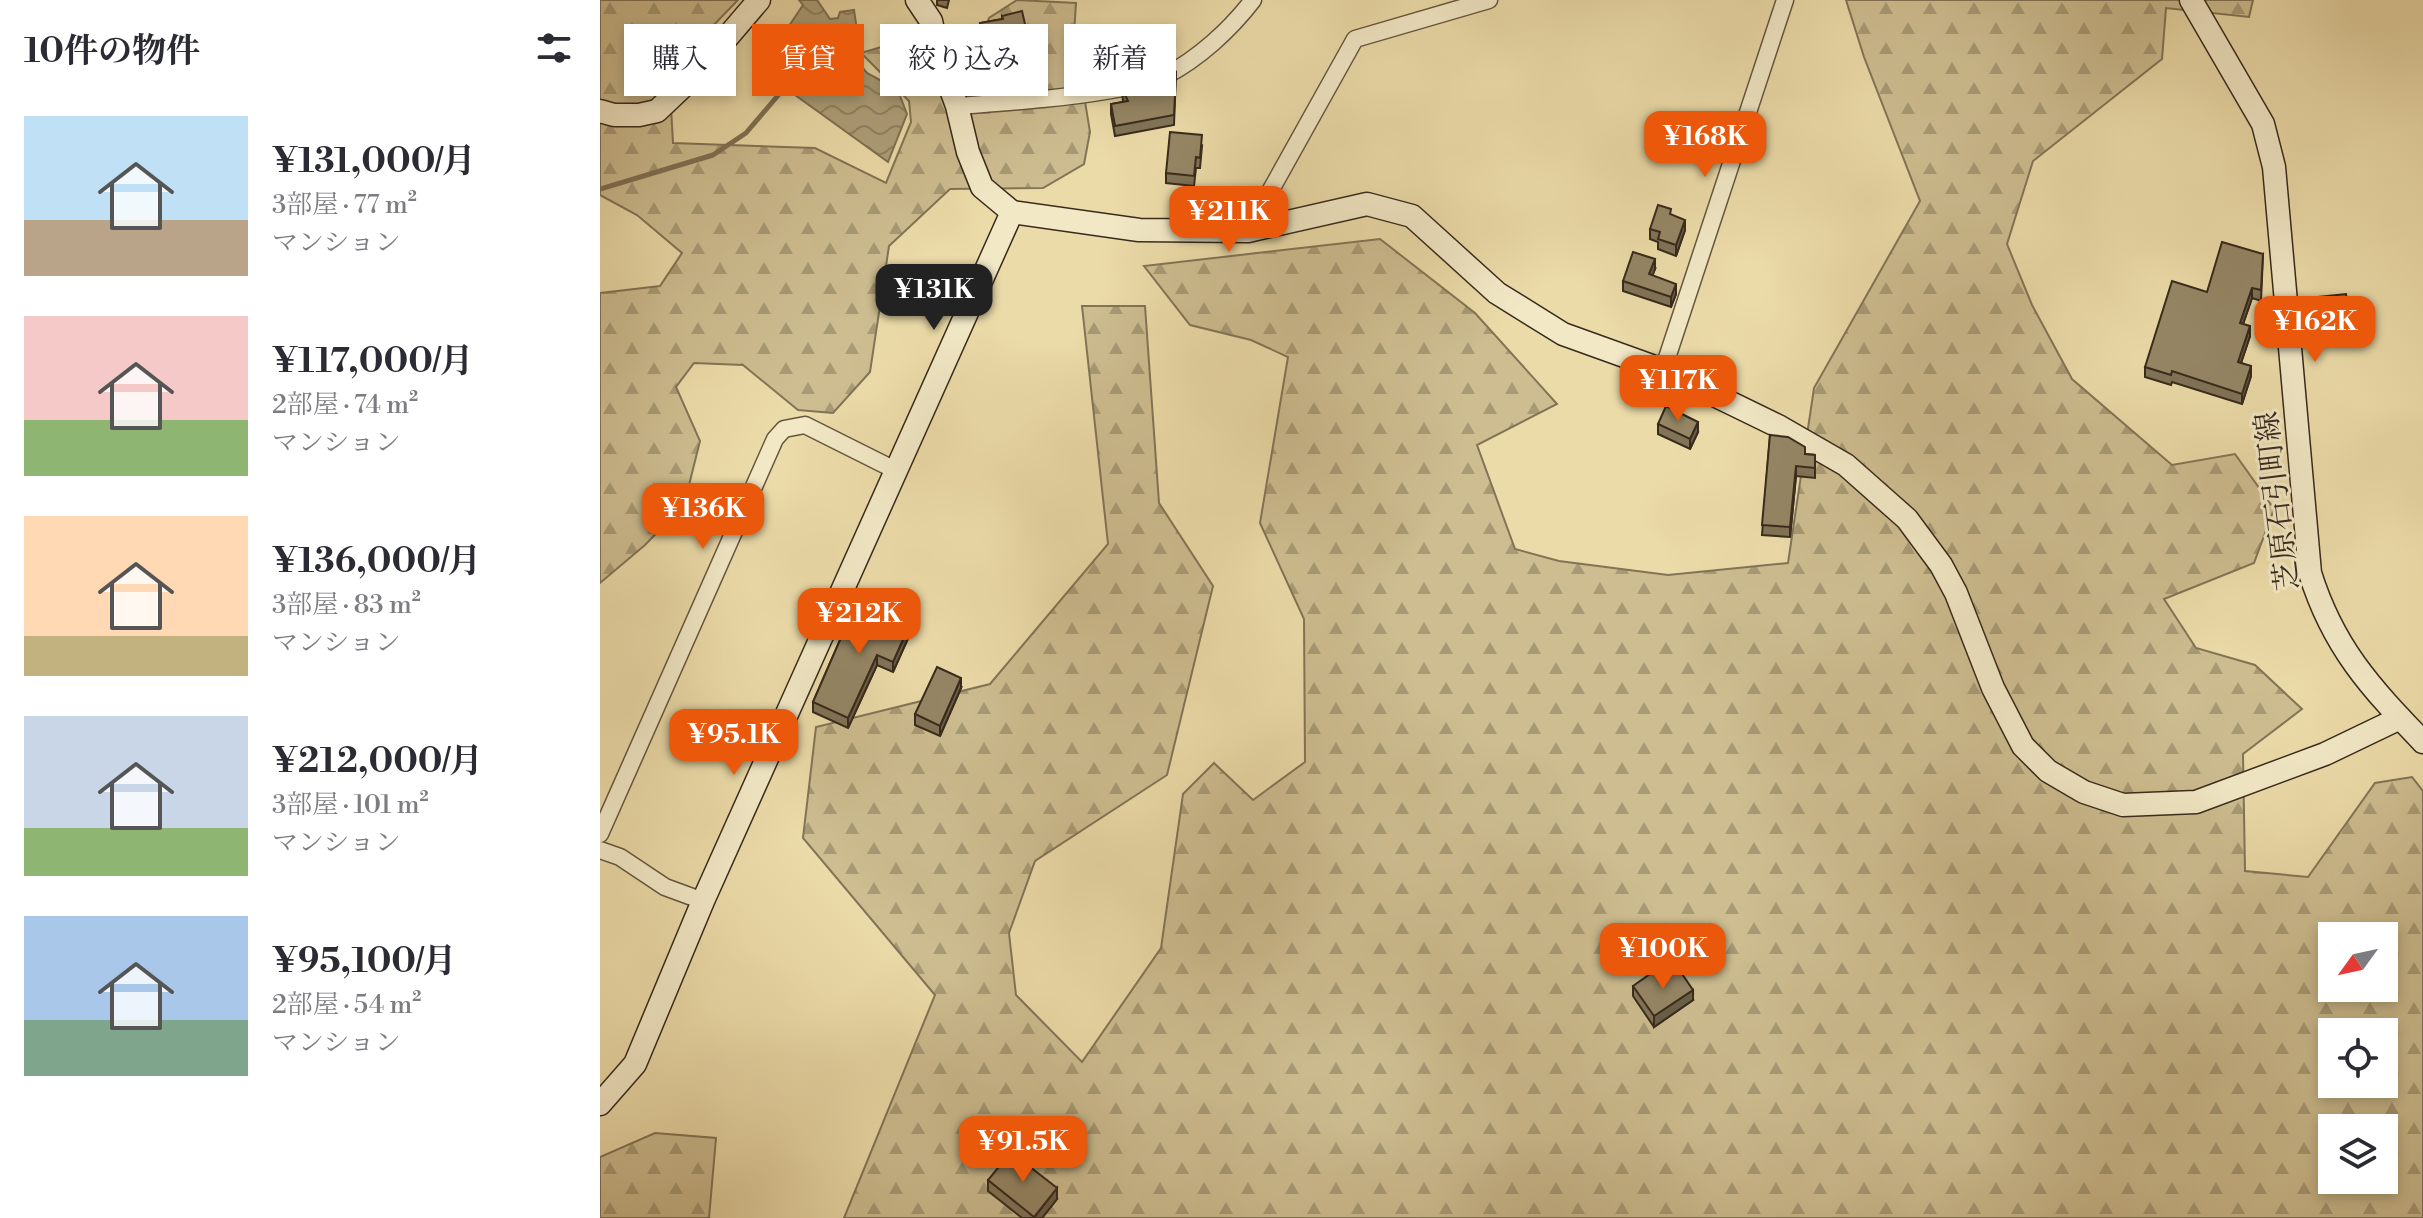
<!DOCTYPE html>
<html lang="ja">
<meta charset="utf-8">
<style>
:root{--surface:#fff;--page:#f2f2f3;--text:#2b2b33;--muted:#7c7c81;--accent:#ea580c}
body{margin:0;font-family:"Libre Bodoni","Noto Serif JP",serif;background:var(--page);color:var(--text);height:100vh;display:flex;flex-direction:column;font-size:30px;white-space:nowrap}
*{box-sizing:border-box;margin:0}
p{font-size:26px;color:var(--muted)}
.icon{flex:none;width:44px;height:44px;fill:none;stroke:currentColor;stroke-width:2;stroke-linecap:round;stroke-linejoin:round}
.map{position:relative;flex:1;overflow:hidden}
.sheet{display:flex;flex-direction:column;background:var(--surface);width:600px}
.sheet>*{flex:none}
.guide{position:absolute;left:24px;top:24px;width:760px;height:72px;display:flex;gap:16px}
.needle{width:52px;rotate:237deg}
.fabs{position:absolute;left:1718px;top:922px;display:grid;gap:16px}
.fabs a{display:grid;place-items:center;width:80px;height:80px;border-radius:0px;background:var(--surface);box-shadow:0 4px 12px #0003;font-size:40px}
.price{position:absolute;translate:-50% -68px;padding:0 18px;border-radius:16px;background:var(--accent);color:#fff;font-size:26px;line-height:52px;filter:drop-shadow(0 2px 4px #0008)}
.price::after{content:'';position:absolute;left:50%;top:48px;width:24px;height:18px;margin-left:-12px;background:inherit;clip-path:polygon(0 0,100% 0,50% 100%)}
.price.current{background:#222;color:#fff}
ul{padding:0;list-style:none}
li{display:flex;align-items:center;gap:24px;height:200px;padding:0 24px}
li span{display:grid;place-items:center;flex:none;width:224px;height:160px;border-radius:0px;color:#555}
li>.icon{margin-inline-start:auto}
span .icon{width:96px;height:96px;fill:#fffc;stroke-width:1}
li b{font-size:34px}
h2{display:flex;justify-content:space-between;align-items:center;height:96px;padding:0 24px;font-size:34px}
.pill{padding:0 28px;border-radius:0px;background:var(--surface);box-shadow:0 4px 12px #0003;font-size:28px;line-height:72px}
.pill.current{background:var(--accent);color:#fff}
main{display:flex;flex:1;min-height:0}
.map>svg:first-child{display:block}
.forest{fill:url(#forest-firs);stroke:#827456;stroke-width:2;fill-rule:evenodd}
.water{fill:url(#water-waves);stroke:#7f7053;stroke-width:2}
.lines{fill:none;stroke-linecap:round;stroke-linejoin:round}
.stream{stroke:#7f7053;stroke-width:5}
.street-casing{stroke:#65563f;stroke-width:19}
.secondary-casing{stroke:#382a1c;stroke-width:25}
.street{stroke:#f2e8c6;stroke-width:16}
.secondary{stroke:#f2e8c6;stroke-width:22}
.wall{fill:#807357;stroke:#382a1c;stroke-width:2}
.shaded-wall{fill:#685e47;stroke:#382a1c;stroke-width:2}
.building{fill:#958665;stroke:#382a1c;stroke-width:2}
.labels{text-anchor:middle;stroke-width:6;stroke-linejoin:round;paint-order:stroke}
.street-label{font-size:30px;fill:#382a1c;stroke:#f2e8c6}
</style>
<main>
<section class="sheet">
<h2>10件の物件<svg class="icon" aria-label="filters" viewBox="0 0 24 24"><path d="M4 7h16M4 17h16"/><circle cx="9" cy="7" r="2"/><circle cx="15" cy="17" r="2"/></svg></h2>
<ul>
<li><span style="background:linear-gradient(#bfe0f5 65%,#b9a48a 0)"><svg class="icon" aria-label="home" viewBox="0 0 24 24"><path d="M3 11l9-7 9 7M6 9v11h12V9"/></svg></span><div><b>¥131,000/月</b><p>3部屋 · 77 m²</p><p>マンション</p></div></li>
<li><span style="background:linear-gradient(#f6c9c9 65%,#8fb573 0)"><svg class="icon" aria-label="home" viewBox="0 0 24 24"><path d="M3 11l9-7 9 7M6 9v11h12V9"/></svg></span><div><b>¥117,000/月</b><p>2部屋 · 74 m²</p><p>マンション</p></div></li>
<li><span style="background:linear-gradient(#ffd9b3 75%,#c2b280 0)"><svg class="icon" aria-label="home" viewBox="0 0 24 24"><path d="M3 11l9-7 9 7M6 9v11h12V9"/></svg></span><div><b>¥136,000/月</b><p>3部屋 · 83 m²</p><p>マンション</p></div></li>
<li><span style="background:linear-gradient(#c9d6e8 70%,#8fb573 0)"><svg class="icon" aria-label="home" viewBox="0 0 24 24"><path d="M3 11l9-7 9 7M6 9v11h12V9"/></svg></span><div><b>¥212,000/月</b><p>3部屋 · 101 m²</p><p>マンション</p></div></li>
<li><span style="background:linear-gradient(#a9c7e8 65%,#7fa58c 0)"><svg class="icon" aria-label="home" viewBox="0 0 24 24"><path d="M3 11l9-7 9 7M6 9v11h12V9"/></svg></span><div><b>¥95,100/月</b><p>2部屋 · 54 m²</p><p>マンション</p></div></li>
</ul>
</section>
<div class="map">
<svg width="1823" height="1218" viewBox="0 0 1823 1218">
<defs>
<pattern id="forest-firs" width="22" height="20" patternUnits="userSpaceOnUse" patternTransform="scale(2)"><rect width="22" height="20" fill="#cdbd90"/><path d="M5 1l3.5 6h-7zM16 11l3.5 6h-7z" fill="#a79a75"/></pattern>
<pattern id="water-waves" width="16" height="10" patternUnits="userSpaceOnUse" patternTransform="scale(2)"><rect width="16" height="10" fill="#ae9f78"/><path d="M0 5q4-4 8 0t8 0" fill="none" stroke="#8f8262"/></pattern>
</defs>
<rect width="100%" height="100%" fill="#ebdba8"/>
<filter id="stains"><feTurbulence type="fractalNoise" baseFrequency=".0025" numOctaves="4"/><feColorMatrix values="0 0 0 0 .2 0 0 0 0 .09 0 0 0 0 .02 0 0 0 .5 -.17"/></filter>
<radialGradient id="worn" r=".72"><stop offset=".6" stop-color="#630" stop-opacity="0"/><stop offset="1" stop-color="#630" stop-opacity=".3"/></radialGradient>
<g class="forest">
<path d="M 0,0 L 138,0 L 69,71 L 73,143 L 215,148 L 286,183 L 311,122 L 309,101 L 261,53 L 291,44 L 331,79 L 372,77 L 389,18 L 417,0 L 476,3 L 474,34 L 490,132 L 484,164 L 443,188 L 350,189 L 289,246 L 270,372 L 233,413 L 198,410 L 143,365 L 94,363 L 76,387 L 100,441 L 84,505 L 45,545 L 0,583 L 0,293 L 60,286 L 82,253 L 37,215 L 0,195 Z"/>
<path d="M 1246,0 L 1653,0 L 1649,17 L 1566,8 L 1562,59 L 1433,161 L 1407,244 L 1432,305 L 1472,379 L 1572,465 L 1635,454 L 1674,509 L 1654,563 L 1564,599 L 1596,648 L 1655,665 L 1702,709 L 1643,754 L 1645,871 L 1708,877 L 1775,783 L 1812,777 L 1823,791 L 1823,1218 L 244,1218 L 335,995 L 203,838 L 216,727 L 390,684 L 508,544 L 482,306 L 545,306 L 559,503 L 613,586 L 567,775 L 435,861 L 409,933 L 416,995 L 482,1062 L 561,948 L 583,794 L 614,763 L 653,800 L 705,762 L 704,619 L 660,523 L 688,357 L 651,340 L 590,325 L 544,266 L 780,239 L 875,313 L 957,404 L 877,445 L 915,549 L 959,561 L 1068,575 L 1188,563 L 1214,388 L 1320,201 L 1264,57 ZM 1732,936 L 1784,936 L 1784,988 L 1732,988 ZM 1732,1032 L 1784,1032 L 1784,1084 L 1732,1084 ZM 1732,1128 L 1784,1128 L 1784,1180 L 1732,1180 Z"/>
<path d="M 55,1133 L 116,1138 L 109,1218 L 0,1218 L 0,1157 Z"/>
</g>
<path class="water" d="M 199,0 L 217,0 L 230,19 L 238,18 L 240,12 L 254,10 L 258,37 L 250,46 L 256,60 L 267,73 L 289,85 L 300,96 L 307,114 L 288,162 L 166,74 L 162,66 L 203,5 Z"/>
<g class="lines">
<path class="stream" d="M 0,189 L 113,155 L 146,133 L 181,92"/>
<defs>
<g id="street">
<path d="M 357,106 C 409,102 460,99 511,90 C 528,87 549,85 565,76 C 598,59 630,30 653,0"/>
<path d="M 648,231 L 755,39 L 889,0"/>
<path d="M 1063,370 L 1185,0"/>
<path d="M 0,834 L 175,439 L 184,429 L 205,425 L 297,471"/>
<path d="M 0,850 L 20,857 L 65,887 L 103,901"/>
</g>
<g id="secondary">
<path d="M 317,0 L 331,21 L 339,57 L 357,106 L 368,152 L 382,187 L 412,212 L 539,230 L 648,231 L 767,204 L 812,216 L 897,293 L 963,334 L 1063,370 L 1180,427 L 1246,465 L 1307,519 L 1341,565 L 1356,593 L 1393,688 L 1423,746 L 1448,771 L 1484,792 L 1523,805 L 1596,802 L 1725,754 L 1800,718"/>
<path d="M 1591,0 L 1663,124 L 1674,167 L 1710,573 C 1733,647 1770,687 1823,742"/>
<path d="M 0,111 L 14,115 L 39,115 L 57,111 L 96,74 L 159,0"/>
<path d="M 0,1104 L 35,1064 L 103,901 L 412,212"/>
</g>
</defs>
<use href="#street" class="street-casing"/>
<use href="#secondary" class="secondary-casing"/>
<use href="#street" class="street"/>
<use href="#secondary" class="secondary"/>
</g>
<g class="wall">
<path d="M 337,0 L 349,0 L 347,8 L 337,5 Z"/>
<path d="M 402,16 L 427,44 L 407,48 L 406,43 L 384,48 L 380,34 L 380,23 L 402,19 Z"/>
<path d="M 472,57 L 537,64 L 537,74 L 510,79 L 509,76 L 504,80 L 483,83 L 472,67 Z"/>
<path d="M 576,72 L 574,125 L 515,136 L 511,114 L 511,104 L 523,102 L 522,89 L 555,82 Z"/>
<path d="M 602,146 L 600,168 L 596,168 L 594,186 L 566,183 L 566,173 Z"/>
<path d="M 1071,215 L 1085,230 L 1076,256 L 1058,249 L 1058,242 L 1050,239 L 1050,229 Z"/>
<path d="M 1663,254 L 1661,301 L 1652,298 L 1643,324 L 1650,336 L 1641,363 L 1651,376 L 1642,404 L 1572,382 L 1571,385 L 1545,377 L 1545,367 L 1607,292 Z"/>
<path d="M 1055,269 L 1052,275 L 1076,294 L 1071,307 L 1023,291 L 1023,281 Z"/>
<path d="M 1709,298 L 1748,309 L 1748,319 L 1711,324 Z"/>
<path d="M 1058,424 L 1098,432 L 1090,449 L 1058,434 Z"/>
<path d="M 1170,435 L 1205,454 L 1215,455 L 1215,478 L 1196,476 L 1190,537 L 1162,535 Z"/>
<path d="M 257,601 L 310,634 L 293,672 L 277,665 L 248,728 L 213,712 L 213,702 Z"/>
<path d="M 361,688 L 340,736 L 315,725 L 315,714 Z"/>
<path d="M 1059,981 L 1093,1000 L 1054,1027 L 1033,996 L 1033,986 Z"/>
<path d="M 388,1180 L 457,1199 L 442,1218 L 422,1218 L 388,1191 Z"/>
</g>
<g class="shaded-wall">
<path d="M 406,33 L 406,43 L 384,48 L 384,38 Z"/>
<path d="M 427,33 L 427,44 L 407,48 L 407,37 Z"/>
<path d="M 509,66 L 509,76 L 504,80 L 504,70 Z"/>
<path d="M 1085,220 L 1085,230 L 1076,256 L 1076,245 Z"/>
<path d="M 1055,259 L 1055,269 L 1049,285 L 1049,274 Z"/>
<path d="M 1076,284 L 1076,294 L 1071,307 L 1071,297 Z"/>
<path d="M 1652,288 L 1652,298 L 1640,333 L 1640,323 Z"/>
<path d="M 1650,326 L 1650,336 L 1638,372 L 1638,362 Z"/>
<path d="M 1651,366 L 1651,376 L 1642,404 L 1642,394 Z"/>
<path d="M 1098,422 L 1098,432 L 1090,449 L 1090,439 Z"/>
<path d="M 1196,466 L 1196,476 L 1190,537 L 1190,527 Z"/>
<path d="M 310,624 L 310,634 L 293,672 L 293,662 Z"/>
<path d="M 277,655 L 277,665 L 248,728 L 248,718 Z"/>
<path d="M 361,678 L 361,688 L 340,736 L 340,726 Z"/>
<path d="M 1093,990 L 1093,1000 L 1054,1027 L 1054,1016 Z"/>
<path d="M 457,1188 L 457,1199 L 442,1218 L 434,1218 Z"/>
</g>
<g class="building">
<path d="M 422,11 L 427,33 L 407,37 L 406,33 L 384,38 L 380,23 L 403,19 L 402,16 Z"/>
<path d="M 512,28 L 533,64 L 537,64 L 510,69 L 509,66 L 504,70 L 483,73 L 472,57 Z"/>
<path d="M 576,72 L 574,115 L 515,126 L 511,104 L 528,101 L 522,89 L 555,82 Z"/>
<path d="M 570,132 L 602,135 L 600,158 L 596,157 L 594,176 L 566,173 Z"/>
<path d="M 1058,205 L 1071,209 L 1070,214 L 1085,220 L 1076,245 L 1058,239 L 1060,232 L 1050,229 Z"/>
<path d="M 1622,242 L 1663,254 L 1661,290 L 1652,288 L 1640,323 L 1650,326 L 1638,362 L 1651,366 L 1642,394 L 1572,371 L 1571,375 L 1545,367 L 1572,281 L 1607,292 Z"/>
<path d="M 1033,252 L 1055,259 L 1049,274 L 1076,284 L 1071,297 L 1023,281 Z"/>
<path d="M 1746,294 L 1748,309 L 1711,313 L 1709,298 Z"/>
<path d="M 1066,406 L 1098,422 L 1090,439 L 1058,424 Z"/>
<path d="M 1170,435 L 1188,437 L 1205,447 L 1205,454 L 1215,455 L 1215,468 L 1196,466 L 1190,527 L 1162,525 Z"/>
<path d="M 257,601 L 310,624 L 293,662 L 277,655 L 248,718 L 213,702 Z"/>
<path d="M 337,667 L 361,678 L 340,726 L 315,714 Z"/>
<path d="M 1078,968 L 1093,990 L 1054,1016 L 1033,986 L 1053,972 L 1059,981 Z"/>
<path d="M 411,1152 L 457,1188 L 434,1217 L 388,1180 Z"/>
</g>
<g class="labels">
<g class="street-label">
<text transform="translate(1677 501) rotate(-97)" y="10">芝原石引町線</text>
</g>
</g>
<rect width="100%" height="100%" filter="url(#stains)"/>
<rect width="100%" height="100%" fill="url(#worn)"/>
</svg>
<div class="fabs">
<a><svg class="needle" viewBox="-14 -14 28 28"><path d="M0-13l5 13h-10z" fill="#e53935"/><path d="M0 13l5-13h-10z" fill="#7c7c81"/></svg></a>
<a><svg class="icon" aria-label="locate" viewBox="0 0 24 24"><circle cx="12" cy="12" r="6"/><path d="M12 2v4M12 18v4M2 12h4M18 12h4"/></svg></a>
<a><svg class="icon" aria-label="layers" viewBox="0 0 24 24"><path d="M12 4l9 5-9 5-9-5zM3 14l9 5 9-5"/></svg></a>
</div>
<b class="price" style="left:1105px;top:179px">¥168K</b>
<b class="price" style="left:629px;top:254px">¥211K</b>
<b class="price current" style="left:334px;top:332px">¥131K</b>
<b class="price" style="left:1715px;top:364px">¥162K</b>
<b class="price" style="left:1078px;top:423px">¥117K</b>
<b class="price" style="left:103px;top:551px">¥136K</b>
<b class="price" style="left:259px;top:656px">¥212K</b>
<b class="price" style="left:134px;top:777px">¥95.1K</b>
<b class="price" style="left:1063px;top:991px">¥100K</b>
<b class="price" style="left:423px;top:1184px">¥91.5K</b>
<div class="guide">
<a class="pill">購入</a>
<a class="pill current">賃貸</a>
<a class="pill">絞り込み</a>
<a class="pill">新着</a>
</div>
</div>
</main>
